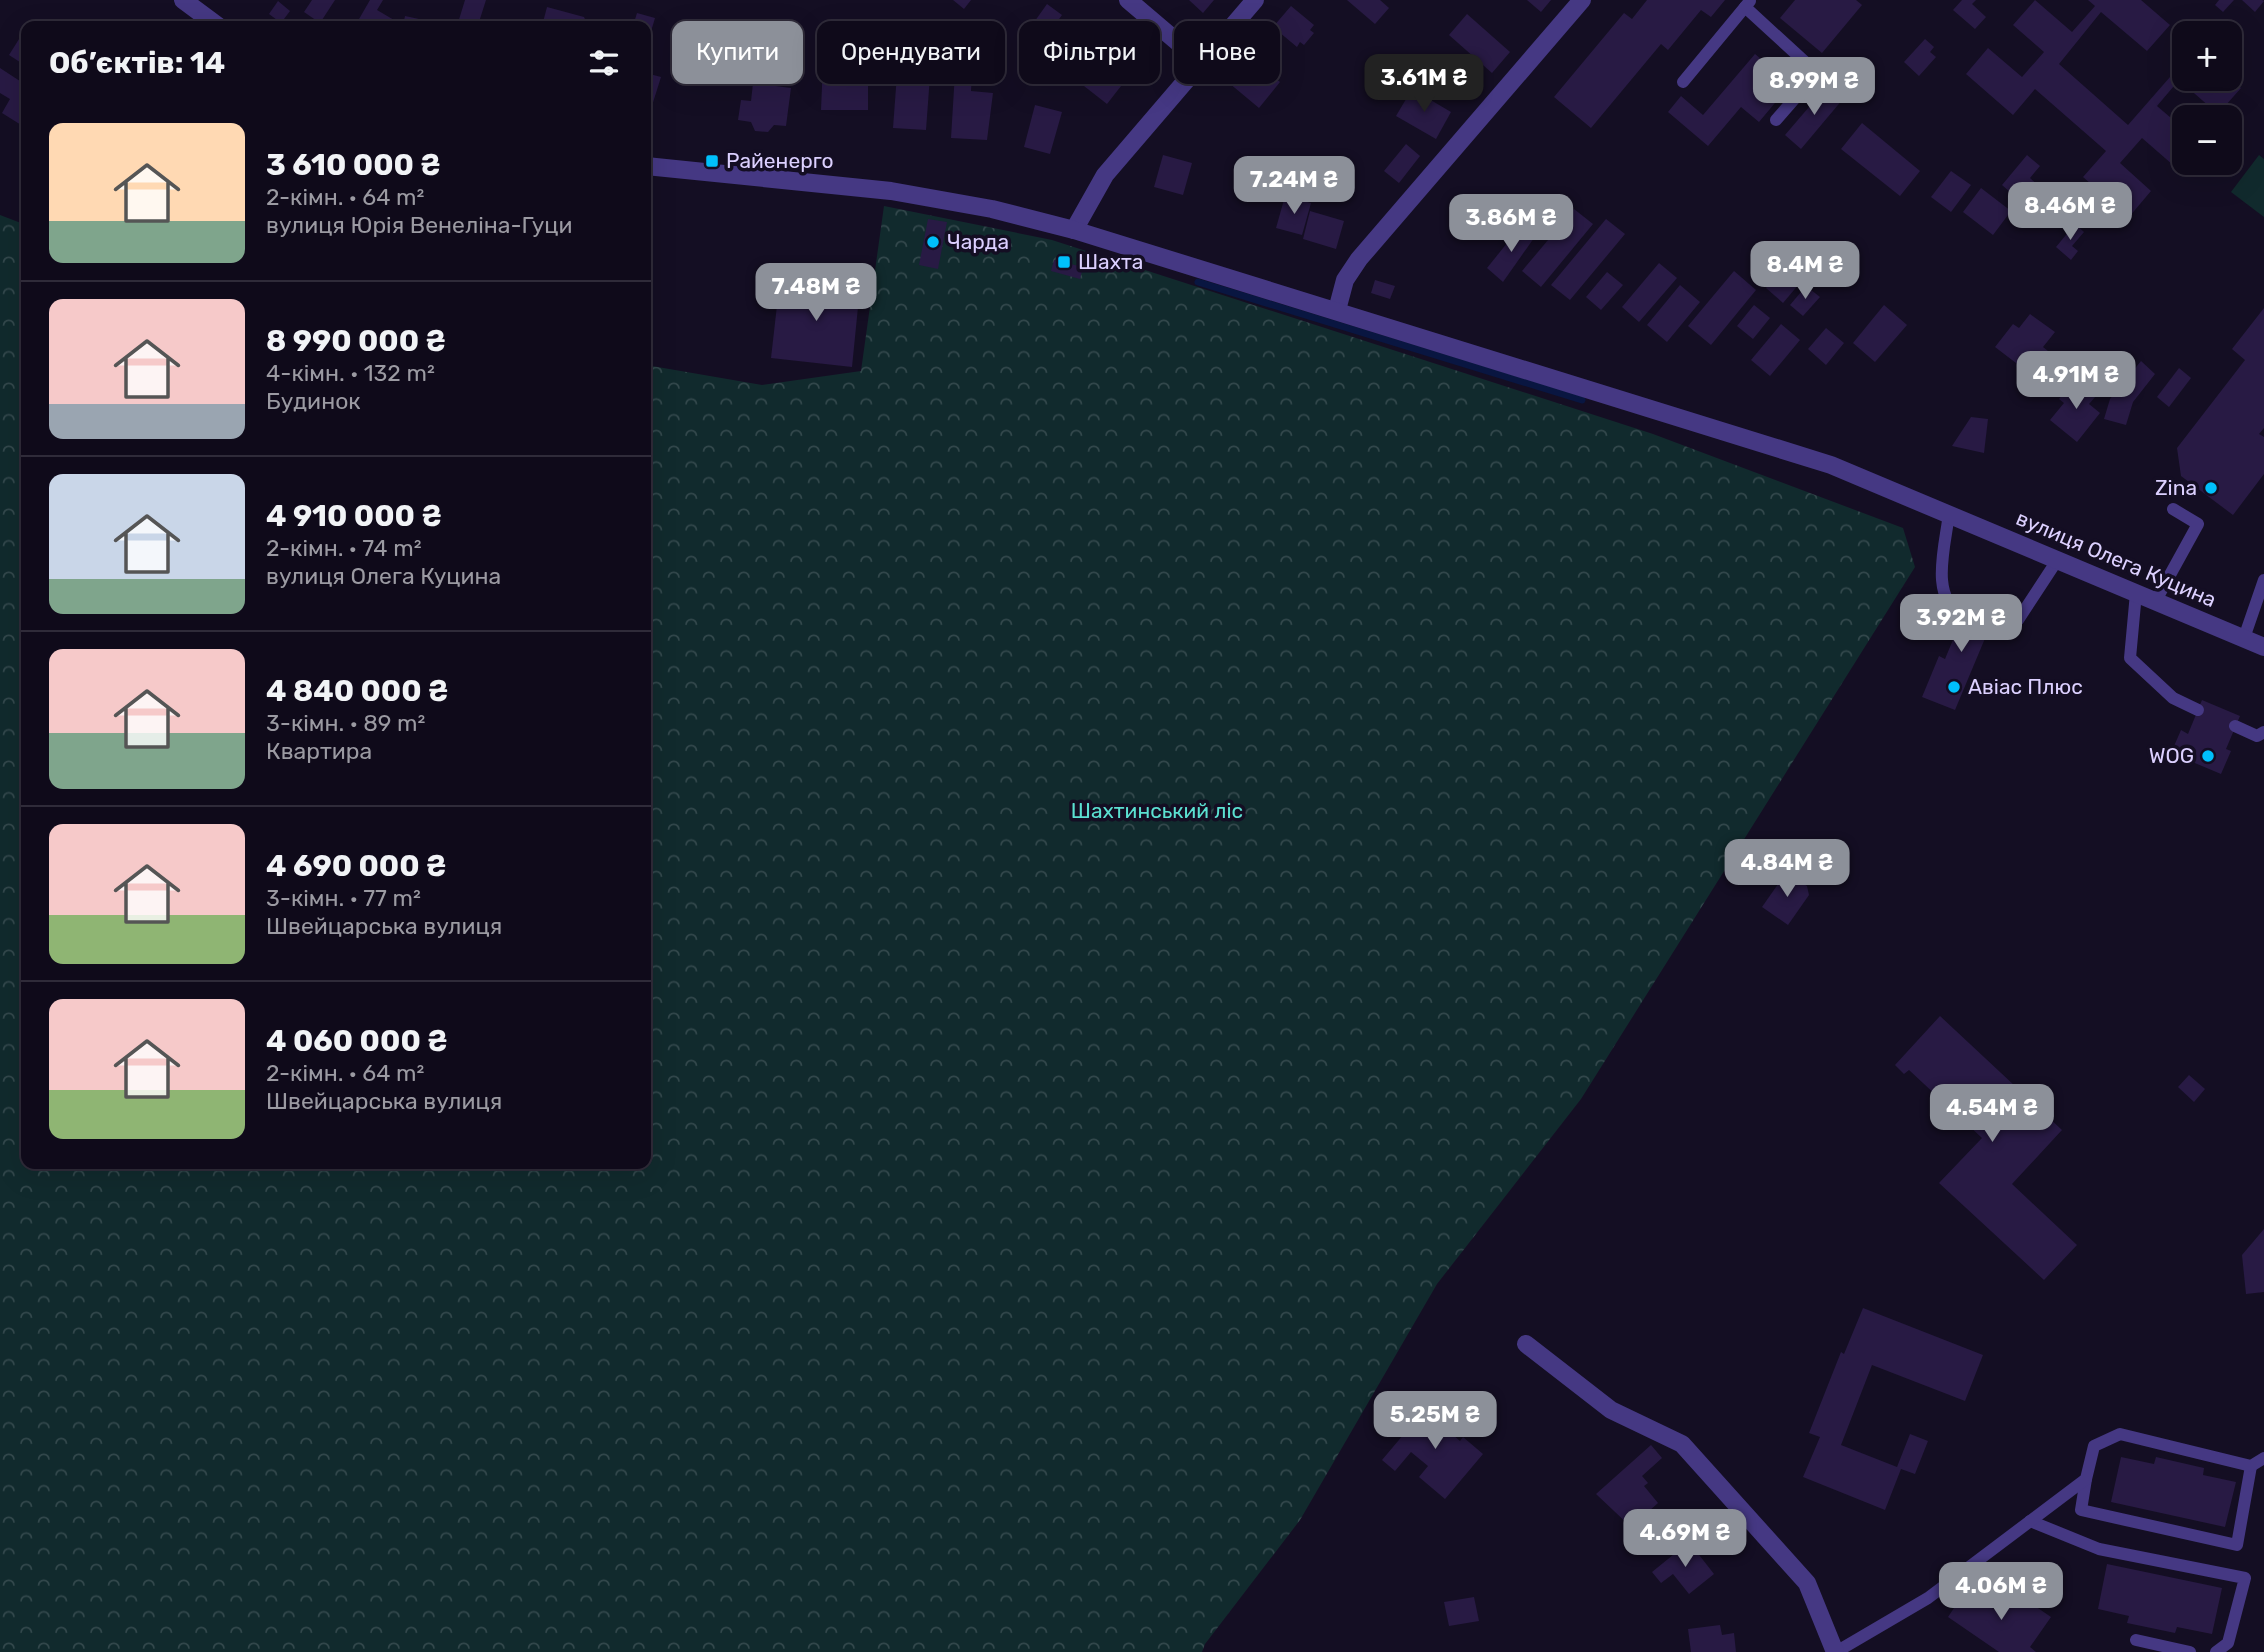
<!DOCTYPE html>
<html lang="uk">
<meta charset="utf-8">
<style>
:root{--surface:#0f0a1a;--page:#181323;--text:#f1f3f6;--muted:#9b9aa2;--line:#2f2b39;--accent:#8c9099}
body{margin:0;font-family:Rubik,sans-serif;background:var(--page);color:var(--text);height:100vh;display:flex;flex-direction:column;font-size:26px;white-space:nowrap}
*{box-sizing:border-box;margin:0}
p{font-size:23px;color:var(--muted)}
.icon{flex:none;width:38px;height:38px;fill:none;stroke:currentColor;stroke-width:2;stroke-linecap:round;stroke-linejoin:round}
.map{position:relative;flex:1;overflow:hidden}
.panel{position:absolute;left:21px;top:21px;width:630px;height:1148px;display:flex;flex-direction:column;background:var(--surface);border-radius:14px;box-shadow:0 7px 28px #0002,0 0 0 2px var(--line)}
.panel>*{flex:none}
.guide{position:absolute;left:672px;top:21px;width:665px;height:63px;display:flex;gap:14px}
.controls{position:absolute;left:2172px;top:21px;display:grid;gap:14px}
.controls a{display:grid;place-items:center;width:70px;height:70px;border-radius:14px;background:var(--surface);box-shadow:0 7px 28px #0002,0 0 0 2px var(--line);font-size:35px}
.price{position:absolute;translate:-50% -60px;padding:0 16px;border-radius:14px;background:var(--accent);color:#fff;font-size:23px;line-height:46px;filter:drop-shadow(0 2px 4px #0008)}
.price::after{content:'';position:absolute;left:50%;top:42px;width:21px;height:16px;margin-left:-10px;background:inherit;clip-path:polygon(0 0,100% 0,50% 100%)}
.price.active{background:#222;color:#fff}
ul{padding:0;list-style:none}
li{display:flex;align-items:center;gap:21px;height:175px;padding:0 28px}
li+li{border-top:2px solid var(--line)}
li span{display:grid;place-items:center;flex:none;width:196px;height:140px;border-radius:14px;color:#555}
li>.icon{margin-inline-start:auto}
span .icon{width:84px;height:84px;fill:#fffc;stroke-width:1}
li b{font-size:30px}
h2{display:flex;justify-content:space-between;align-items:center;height:84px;padding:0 28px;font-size:30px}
.pill{padding:0 24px;border-radius:14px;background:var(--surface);box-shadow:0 7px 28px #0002,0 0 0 2px var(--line);font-size:24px;line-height:63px}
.pill.active{background:var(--accent);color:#fff}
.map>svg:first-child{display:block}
.forest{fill:url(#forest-crowns)}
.park{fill:#112a2d}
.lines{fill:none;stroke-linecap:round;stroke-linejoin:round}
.stream{stroke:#091641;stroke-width:7}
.building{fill:#281a44}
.service{stroke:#453883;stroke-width:12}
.minor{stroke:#453883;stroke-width:18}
.tertiary{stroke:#453883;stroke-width:18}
.poi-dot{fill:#00c0fb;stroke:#140e23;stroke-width:2.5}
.labels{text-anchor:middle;stroke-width:7;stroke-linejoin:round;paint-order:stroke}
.poi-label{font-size:21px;fill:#dcd0ff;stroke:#140e23;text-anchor:start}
.street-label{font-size:21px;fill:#dcd0ff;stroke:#140e23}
.park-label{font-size:21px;fill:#5be0d1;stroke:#140e23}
</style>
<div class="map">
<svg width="2264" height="1652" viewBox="0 0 2264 1652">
<defs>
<pattern id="forest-crowns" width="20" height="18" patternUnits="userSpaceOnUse" patternTransform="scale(1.75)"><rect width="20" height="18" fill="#112a2d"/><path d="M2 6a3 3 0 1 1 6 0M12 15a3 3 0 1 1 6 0" fill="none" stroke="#33484c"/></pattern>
</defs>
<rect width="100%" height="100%" fill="#140e23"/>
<path class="forest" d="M 884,206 L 1052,240 L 1653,434 L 1903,528 L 1915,567 L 1581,1099 L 1437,1284 L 1300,1520 L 1205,1644 L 1202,1652 L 0,1652 L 0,215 L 26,225 L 26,1164 L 646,1164 L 646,365 L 762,385 L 861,371 Z"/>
<path class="park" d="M 2259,155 L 2264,159 L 2264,217 L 2231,192 Z"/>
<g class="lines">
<path class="stream" d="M 1198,282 L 1582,400"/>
</g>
<g class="building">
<path d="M 312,0 L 335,0 L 320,23 L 304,12 Z"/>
<path d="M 370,0 L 383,0 L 377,10 L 394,20 L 390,26 L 355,26 Z"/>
<path d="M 465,0 L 486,0 L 479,22 L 491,26 L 457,26 Z"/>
<path d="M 953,0 L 971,0 L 964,9 Z"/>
<path d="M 1189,0 L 1214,0 L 1203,13 Z"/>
<path d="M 1347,0 L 1380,0 L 1389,8 L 1375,24 Z"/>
<path d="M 1527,0 L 1551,0 L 1541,12 Z"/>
<path d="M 1647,0 L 1725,0 L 1711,17 L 1701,10 L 1668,50 L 1661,44 L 1591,128 L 1554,97 L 1624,13 L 1632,19 Z"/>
<path d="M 1795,0 L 1856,0 L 1862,5 L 1822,53 L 1780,18 Z"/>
<path d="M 1962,0 L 1976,0 L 1972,4 L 1986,17 L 1975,29 L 1953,10 Z"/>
<path d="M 2035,0 L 2072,32 L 2095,6 L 2088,0 L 2141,0 L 2170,25 L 2147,51 L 2101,12 L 2059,64 L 2128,125 L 2184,61 L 2184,79 L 2231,79 L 2241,88 L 2218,114 L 2179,80 L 2157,106 L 2184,129 L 2184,153 L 2173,165 L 2142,138 L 2120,163 L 2151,191 L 2129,217 L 2083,177 L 2106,151 L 2035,89 L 2013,115 L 1966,74 L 1988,48 L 2022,77 L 2044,52 L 2013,25 Z"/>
<path d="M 2219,0 L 2234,0 L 2223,12 L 2215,5 Z"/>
<path d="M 2242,0 L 2262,0 L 2264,1 L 2255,12 Z"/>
<path d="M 278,1 L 290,11 L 281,23 L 269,14 Z"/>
<path d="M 1047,4 L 1062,15 L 1054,26 L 1080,45 L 1060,72 L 1020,42 Z"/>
<path d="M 1291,6 L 1314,25 L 1310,30 L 1314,33 L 1304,45 L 1300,42 L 1297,47 L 1273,27 Z"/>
<path d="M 547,7 L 584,17 L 588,26 L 542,26 Z"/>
<path d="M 637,13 L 655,18 L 646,48 L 646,26 L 633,26 Z"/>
<path d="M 1467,14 L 1510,52 L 1492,73 L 1449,35 Z"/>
<path d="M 405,16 L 433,22 L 432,26 L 403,26 Z"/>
<path d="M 26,28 L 26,66 L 9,55 Z"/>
<path d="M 1925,39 L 1934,47 L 1930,52 L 1936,57 L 1919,76 L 1904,62 Z"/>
<path d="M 1116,45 L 1139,63 L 1107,104 L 1084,86 Z"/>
<path d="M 684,49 L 711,57 L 703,82 L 676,74 Z"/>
<path d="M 1755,54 L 1791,84 L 1759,122 L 1741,107 L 1708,146 L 1668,112 L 1681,96 L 1703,115 Z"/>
<path d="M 956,56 L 973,57 L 971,91 L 993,93 L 987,140 L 951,138 Z"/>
<path d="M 1250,57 L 1280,82 L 1259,108 L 1229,83 Z"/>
<path d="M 823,62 L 868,63 L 868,110 L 821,110 Z"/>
<path d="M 0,68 L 26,85 L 26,128 L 2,113 L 10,99 L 0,93 Z"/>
<path d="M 646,73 L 661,77 L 650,112 L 646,110 Z"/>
<path d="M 897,74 L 930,76 L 926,130 L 893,128 Z"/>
<path d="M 753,83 L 791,88 L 786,126 L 774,125 L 768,132 L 755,131 L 751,122 L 738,120 L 741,100 L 751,101 Z"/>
<path d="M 1827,86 L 1843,99 L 1801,149 L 1785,135 Z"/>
<path d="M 1412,89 L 1451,112 L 1436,139 L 1396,116 Z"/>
<path d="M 1035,105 L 1062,112 L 1050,154 L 1024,147 Z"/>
<path d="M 1862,123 L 1920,171 L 1900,196 L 1841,149 Z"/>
<path d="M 1406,144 L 1420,156 L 1399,183 L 1384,171 Z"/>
<path d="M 1163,155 L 1192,163 L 1183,195 L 1154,187 Z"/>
<path d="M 2027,155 L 2040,166 L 2030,178 L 2043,190 L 2028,208 L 2002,185 Z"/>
<path d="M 1951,171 L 1971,185 L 1951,212 L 1931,197 Z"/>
<path d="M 1981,188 L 2011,211 L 1993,235 L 1963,212 Z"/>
<path d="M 1285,196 L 1311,203 L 1302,235 L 1276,228 Z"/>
<path d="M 1574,209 L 1593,224 L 1541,287 L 1522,271 Z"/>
<path d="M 1310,211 L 1344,221 L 1336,249 L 1303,239 Z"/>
<path d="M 928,219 L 947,222 L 938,269 L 919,265 Z"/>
<path d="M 1606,219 L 1625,234 L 1570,300 L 1551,285 Z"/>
<path d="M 2075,224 L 2084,232 L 2072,246 L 2078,251 L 2071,260 L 2056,247 Z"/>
<path d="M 1520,227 L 1534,238 L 1503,282 L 1487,268 Z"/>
<path d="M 1792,257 L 1810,271 L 1783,303 L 1766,288 Z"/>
<path d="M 1054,260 L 1083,267 L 1080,279 L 1051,271 Z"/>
<path d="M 1659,263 L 1677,278 L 1639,322 L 1622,307 Z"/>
<path d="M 1734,271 L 1756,290 L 1711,345 L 1688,326 Z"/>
<path d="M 1607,272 L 1623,285 L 1601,310 L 1586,297 Z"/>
<path d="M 780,279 L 860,287 L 852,367 L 771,358 Z"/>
<path d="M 1375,280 L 1395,286 L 1390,299 L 1371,293 Z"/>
<path d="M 1680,285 L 1700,302 L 1667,342 L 1647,325 Z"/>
<path d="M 1806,286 L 1820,297 L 1803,316 L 1790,305 Z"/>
<path d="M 1754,305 L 1770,318 L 1753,339 L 1737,326 Z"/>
<path d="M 1884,305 L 1907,325 L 1875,362 L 1853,343 Z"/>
<path d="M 2264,308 L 2264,428 L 2259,434 L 2264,437 L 2264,474 L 2233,515 L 2181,476 L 2177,448 L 2245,360 L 2232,349 Z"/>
<path d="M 2030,314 L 2055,332 L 2043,347 L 2058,359 L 2041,382 L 1995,347 L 2013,324 L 2019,328 Z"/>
<path d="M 1781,324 L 1800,340 L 1770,376 L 1751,360 Z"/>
<path d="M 1826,328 L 1844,343 L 1826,365 L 1808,349 Z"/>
<path d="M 2141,361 L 2155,374 L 2133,402 L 2126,425 L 2104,419 L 2110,399 Z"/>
<path d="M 2179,368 L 2191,378 L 2169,407 L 2157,397 Z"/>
<path d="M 2075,379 L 2096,396 L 2089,404 L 2100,413 L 2077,442 L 2050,420 L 2064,403 L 2059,399 Z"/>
<path d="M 1971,417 L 1988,419 L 1984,453 L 1952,446 Z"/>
<path d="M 1972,594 L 1999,605 L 1955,710 L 1922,697 L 1939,656 L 1945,659 Z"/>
<path d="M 2202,700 L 2240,716 L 2226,749 L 2231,751 L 2221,774 L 2171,753 L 2181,730 L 2188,734 Z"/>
<path d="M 1793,876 L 1807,886 L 1809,895 L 1788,925 L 1762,907 L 1783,877 Z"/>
<path d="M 1940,1016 L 2062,1130 L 2012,1184 L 2077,1245 L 2044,1280 L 1939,1183 L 1982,1138 L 1909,1070 L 1904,1074 L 1895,1065 Z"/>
<path d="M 2189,1075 L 2205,1089 L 2194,1102 L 2178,1087 Z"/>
<path d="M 2264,1229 L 2264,1292 L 2246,1294 L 2242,1255 Z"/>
<path d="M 1863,1308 L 1983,1355 L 1965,1401 L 1872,1365 L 1841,1445 L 1897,1467 L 1910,1434 L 1928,1441 L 1915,1474 L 1901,1469 L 1885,1510 L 1803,1477 L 1820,1437 L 1809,1433 L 1841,1352 L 1844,1354 Z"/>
<path d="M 1431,1402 L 1452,1420 L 1445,1428 L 1460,1441 L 1463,1437 L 1483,1454 L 1445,1499 L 1419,1477 L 1428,1466 L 1411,1452 L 1395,1471 L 1382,1460 Z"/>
<path d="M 1651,1445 L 1662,1458 L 1642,1476 L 1648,1483 L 1644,1486 L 1658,1503 L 1631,1527 L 1596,1494 Z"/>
<path d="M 2121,1457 L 2154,1464 L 2156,1457 L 2204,1468 L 2203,1475 L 2236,1482 L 2225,1527 L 2111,1502 Z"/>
<path d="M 1689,1542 L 1714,1574 L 1689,1594 L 1673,1574 L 1661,1583 L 1652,1572 Z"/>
<path d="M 2107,1564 L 2222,1588 L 2212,1634 L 2177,1627 L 2175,1633 L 2127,1623 L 2129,1616 L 2098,1609 Z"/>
<path d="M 1966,1590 L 1998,1612 L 2013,1591 L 2051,1617 L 2030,1647 L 2036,1652 L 1999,1652 L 1948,1617 Z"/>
<path d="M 1474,1597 L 1479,1621 L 1449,1626 L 1444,1602 Z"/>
<path d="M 1720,1625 L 1722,1635 L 1734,1633 L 1736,1652 L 1691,1652 L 1688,1629 Z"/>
</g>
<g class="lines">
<g class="service">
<path d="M 1745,7 L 1817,73 L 1776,120"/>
<path d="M 1683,82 L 1750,1"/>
<path d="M 1949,513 C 1946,543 1928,599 1963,615"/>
<path d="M 2136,593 L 2130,658 L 2173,698 L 2198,710"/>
<path d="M 2155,602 L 2198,524 L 2173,509"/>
<path d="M 1990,626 L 2004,629 L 2018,620 L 2058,559"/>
<path d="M 2244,638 L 2264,580"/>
<path d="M 2235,726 L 2257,736 L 2264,732"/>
<path d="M 2086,1479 L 2081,1510 L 2237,1545 L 2251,1466"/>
<path d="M 2030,1521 L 2099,1549 L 2245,1578 L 2228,1643 L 2216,1652"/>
<path d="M 2136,1640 L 2190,1652"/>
<path d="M 1836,1652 L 1928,1598 L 2086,1479 L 2094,1446 L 2120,1434 L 2251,1466 L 2264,1458"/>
</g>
<g class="minor">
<path d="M 1128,0 L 1201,62"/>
<path d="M 1074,230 L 1105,175 L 1255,0"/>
<path d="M 1337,310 L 1345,280 L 1359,259 L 1582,0"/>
<path d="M 1526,1344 L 1611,1410 L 1682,1444 L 1807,1583 L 1835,1652"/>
</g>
<g class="tertiary">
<path d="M 183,0 L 218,26"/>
<path d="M 646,166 L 891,191 L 992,209 L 1074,230 L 1831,465 L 2264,647"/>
</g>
</g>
<g class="poi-dot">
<rect x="705" y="154" width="14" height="14" rx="3.5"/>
<circle cx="933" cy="242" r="7"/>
<rect x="1057" y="255" width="14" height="14" rx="3.5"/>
<circle cx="2211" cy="488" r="7"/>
<circle cx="1954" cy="687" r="7"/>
<circle cx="2208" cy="756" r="7"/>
</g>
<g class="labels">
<g class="poi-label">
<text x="726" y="168">Райенерго</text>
<text x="947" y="249">Чарда</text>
<text x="1078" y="269">Шахта</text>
<text x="2197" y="495" text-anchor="end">Zina</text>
<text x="1968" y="694">Авіас Плюс</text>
<text x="2194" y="763" text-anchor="end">WOG</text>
</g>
<g class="street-label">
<text transform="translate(2116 559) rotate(23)" y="7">вулиця Олега Куцина</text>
</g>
<g class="park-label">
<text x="1157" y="818">Шахтинський ліс</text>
</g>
</g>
</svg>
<div class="controls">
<a>+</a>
<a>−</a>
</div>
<b class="price active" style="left:1424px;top:114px">3.61M ₴</b>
<b class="price" style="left:1814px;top:117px">8.99M ₴</b>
<b class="price" style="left:1294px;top:216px">7.24M ₴</b>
<b class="price" style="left:2070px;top:242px">8.46M ₴</b>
<b class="price" style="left:1511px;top:254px">3.86M ₴</b>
<b class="price" style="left:1805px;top:301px">8.4M ₴</b>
<b class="price" style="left:816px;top:323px">7.48M ₴</b>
<b class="price" style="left:2076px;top:411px">4.91M ₴</b>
<b class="price" style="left:1961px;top:654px">3.92M ₴</b>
<b class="price" style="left:1787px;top:899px">4.84M ₴</b>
<b class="price" style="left:1992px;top:1144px">4.54M ₴</b>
<b class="price" style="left:1435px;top:1451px">5.25M ₴</b>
<b class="price" style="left:1685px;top:1569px">4.69M ₴</b>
<b class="price" style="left:2001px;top:1622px">4.06M ₴</b>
<div class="guide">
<a class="pill active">Купити</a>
<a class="pill">Орендувати</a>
<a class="pill">Фільтри</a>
<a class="pill">Нове</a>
</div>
<section class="panel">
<h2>Об’єктів: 14<svg class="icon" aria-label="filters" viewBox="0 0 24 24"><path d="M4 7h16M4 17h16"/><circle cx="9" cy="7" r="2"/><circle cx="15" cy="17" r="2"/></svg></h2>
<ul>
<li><span style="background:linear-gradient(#ffd9b3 70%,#7fa58c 0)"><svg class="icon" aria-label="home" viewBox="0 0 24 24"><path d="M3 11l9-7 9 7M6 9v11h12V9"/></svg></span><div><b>3 610 000 ₴</b><p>2-кімн. · 64 m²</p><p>вулиця Юрія Венеліна-Гуци</p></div></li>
<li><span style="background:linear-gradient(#f6c9c9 75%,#9aa5b1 0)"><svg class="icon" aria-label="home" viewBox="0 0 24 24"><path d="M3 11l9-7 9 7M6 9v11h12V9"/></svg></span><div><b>8 990 000 ₴</b><p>4-кімн. · 132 m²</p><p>Будинок</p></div></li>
<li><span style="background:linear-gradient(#c9d6e8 75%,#7fa58c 0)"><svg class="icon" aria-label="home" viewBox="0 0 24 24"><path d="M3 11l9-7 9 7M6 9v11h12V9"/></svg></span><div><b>4 910 000 ₴</b><p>2-кімн. · 74 m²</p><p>вулиця Олега Куцина</p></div></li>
<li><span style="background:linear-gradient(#f6c9c9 60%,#7fa58c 0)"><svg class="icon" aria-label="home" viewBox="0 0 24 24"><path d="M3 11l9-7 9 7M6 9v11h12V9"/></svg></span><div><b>4 840 000 ₴</b><p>3-кімн. · 89 m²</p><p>Квартира</p></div></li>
<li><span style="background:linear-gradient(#f6c9c9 65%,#8fb573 0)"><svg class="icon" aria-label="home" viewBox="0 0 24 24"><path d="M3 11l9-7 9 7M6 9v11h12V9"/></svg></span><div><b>4 690 000 ₴</b><p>3-кімн. · 77 m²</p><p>Швейцарська вулиця</p></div></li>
<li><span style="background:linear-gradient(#f6c9c9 65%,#8fb573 0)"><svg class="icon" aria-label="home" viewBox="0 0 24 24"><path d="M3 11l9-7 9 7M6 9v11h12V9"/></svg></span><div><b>4 060 000 ₴</b><p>2-кімн. · 64 m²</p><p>Швейцарська вулиця</p></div></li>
</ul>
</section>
</div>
